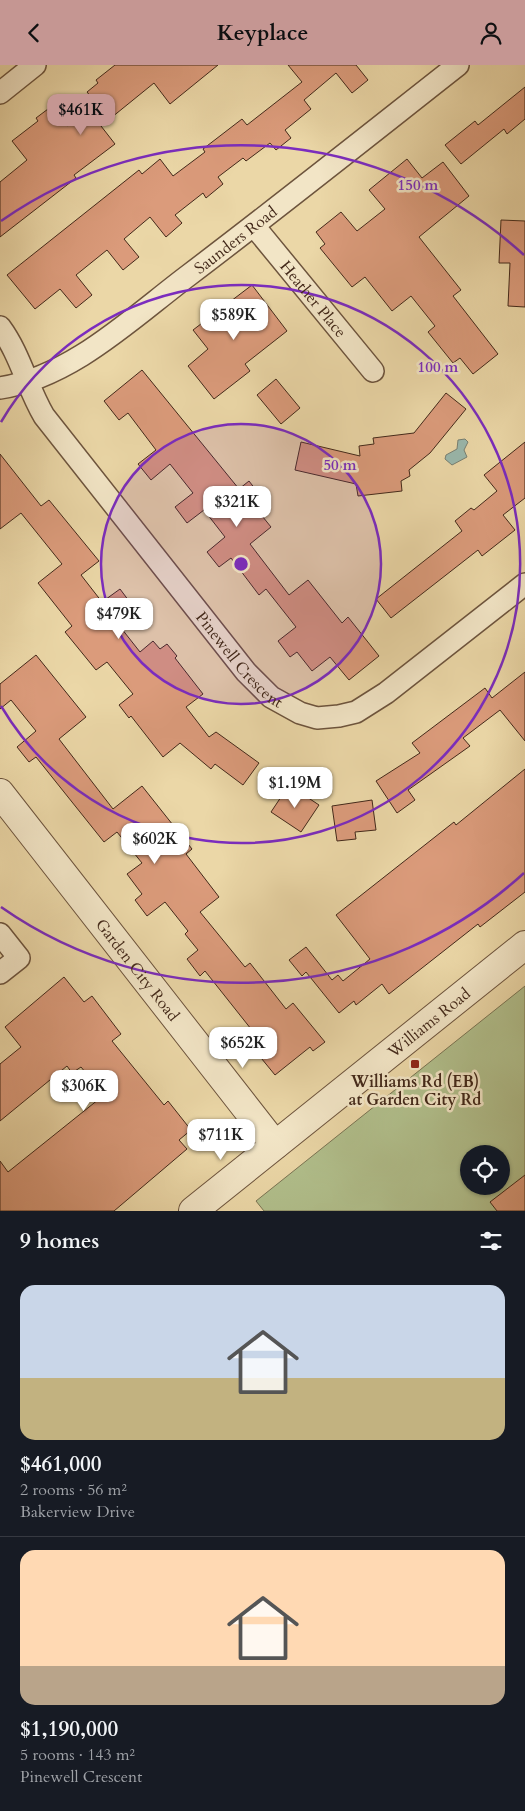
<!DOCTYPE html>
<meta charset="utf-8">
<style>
:root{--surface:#171b24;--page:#20242c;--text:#f1f3f6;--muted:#9ea1a6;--line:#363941;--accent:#c59692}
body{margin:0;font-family:Cardo,serif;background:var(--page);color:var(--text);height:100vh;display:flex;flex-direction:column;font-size:19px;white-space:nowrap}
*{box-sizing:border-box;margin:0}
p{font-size:16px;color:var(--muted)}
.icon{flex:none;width:28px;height:28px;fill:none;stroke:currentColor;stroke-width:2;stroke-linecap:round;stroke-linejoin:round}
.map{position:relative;height:1146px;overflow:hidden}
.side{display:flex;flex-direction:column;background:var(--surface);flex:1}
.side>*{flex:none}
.tools{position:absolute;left:460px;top:1080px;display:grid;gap:10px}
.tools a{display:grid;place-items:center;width:50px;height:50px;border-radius:50%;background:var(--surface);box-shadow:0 1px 4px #0004;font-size:25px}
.price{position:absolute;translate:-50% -42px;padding:0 11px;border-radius:10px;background:#fff;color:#222;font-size:16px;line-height:32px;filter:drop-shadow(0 1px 2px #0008)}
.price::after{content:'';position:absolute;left:50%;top:30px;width:15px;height:11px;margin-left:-8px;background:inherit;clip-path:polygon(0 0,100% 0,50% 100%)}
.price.on{background:var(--accent);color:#111}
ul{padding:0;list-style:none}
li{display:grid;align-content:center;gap:10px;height:265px;padding:0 20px}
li+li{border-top:1px solid var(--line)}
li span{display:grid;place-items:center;height:155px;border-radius:15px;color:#555}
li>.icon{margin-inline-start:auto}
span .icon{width:90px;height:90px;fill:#fffc;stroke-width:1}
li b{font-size:21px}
h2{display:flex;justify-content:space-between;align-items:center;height:60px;padding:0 20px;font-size:21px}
header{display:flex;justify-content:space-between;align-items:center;height:65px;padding:0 20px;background:var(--accent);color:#111;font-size:22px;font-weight:600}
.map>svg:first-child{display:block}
.green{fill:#b1bf8c;stroke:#7a7453;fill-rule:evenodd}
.water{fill:#99b8ad;stroke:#777f72}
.building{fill:#db9b7b;stroke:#43291a}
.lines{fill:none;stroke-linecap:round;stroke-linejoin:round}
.minor-casing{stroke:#6d543d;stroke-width:24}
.tertiary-casing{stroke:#6d543d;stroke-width:30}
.minor{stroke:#f2e5c6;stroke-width:21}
.tertiary{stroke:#f2e5c6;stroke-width:28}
.ring{fill:none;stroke:#7b2cbf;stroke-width:2.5}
.poi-dot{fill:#8f2418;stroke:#f2e5c6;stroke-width:2}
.labels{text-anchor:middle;stroke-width:5;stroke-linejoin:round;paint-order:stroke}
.street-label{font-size:16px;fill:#43291a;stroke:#f2e5c6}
.poi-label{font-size:16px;font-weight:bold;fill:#43291a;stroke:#f2e5c6}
.centre{fill:#7b2cbf;stroke:#f2e5c6;stroke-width:2.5}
.ring-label{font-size:15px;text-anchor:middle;font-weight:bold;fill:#7b2cbf;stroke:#f2e5c6;stroke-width:5;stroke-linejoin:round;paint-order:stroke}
</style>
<header><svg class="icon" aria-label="back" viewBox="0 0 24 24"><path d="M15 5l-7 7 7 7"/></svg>Keyplace<svg class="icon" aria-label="person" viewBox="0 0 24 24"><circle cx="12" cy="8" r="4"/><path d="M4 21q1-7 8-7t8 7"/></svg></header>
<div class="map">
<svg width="525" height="1146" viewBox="0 0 525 1146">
<rect width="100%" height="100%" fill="#ebd7a7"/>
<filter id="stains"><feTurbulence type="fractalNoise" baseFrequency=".004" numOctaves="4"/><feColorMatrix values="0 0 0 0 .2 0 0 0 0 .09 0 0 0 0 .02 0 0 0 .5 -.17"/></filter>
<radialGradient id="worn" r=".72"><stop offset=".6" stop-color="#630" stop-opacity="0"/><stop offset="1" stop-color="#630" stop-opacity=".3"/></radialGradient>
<path class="green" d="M 525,921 L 525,1146 L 264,1146 L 256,1136 ZM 469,1089 L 501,1089 L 501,1121 L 469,1121 Z"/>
<path class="water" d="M 465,374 L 468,377 L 464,385 L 467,392 L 452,400 L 445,394 L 446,390 L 457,384 L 458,375 Z"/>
<g class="building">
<path d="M 115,0 L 218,0 L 170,39 L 154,18 L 101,61 L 115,79 L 74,110 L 76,113 L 0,172 L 0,117 L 27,95 L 12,76 L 38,56 L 36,53 L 52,41 L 67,61 L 96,38 L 87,27 L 98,18 L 96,15 Z"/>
<path d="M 288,0 L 356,0 L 368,15 L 352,28 L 336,8 L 304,35 L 311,44 L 285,65 L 291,73 L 276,85 L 270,78 L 246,96 L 243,93 L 218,112 L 223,119 L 206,133 L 203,128 L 175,150 L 182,158 L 166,172 L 150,152 L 124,174 L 139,192 L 123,205 L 107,185 L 76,210 L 92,230 L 76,243 L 60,224 L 35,244 L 7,210 L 139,105 L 142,109 L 160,94 L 173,111 L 205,87 L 203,84 L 242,54 L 247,60 L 302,17 Z"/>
<path d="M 525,22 L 525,54 L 507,69 L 504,64 L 461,99 L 445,80 L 475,56 L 478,60 Z"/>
<path d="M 407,94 L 422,113 L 443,97 L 469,131 L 419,172 L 461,225 L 453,231 L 498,289 L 473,309 L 460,293 L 453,298 L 428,267 L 435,261 L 411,231 L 392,246 L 365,212 L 352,222 L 320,183 L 325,179 L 316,167 L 341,147 L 357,166 L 385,144 L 369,125 Z"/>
<path d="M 501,155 L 525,156 L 525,242 L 508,241 L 510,198 L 499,198 Z"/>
<path d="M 252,220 L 287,266 L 245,299 L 250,306 L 214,334 L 188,301 L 208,284 L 193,265 Z"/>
<path d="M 142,305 L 239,424 L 249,416 L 259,429 L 250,436 L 271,462 L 250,479 L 289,530 L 308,515 L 342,558 L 348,552 L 379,591 L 349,615 L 330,592 L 312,606 L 297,587 L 290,592 L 278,576 L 296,562 L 266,524 L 259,530 L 231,493 L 219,502 L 207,487 L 225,472 L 204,445 L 187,458 L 175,442 L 193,428 L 170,399 L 151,415 L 138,399 L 156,385 L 128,348 L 119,355 L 104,336 Z"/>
<path d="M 276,314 L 300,343 L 281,359 L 257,330 Z"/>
<path d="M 446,328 L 466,344 L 430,388 L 409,405 L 410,411 L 401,416 L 402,426 L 358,431 L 356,419 L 295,405 L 301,377 L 360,391 L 359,381 L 374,379 L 373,373 L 414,368 Z"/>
<path d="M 525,377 L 525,433 L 503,450 L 515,465 L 482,491 L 478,485 L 391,553 L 376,534 L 462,466 L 455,456 L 471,443 L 474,445 L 497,426 L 484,410 Z"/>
<path d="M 0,389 L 41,441 L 49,435 L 99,496 L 81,510 L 102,537 L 120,524 L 132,540 L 114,554 L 140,587 L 153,576 L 160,584 L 167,579 L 177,591 L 175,593 L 203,629 L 186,642 L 209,672 L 216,667 L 259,698 L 243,720 L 215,699 L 211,704 L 180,678 L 163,692 L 131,651 L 129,653 L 119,640 L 133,629 L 107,597 L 96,605 L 65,567 L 72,561 L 38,518 L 62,499 L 21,448 L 0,464 Z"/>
<path d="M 36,590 L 86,652 L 59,674 L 113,744 L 142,721 L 192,784 L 186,789 L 219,832 L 200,847 L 245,902 L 250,898 L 286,944 L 293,938 L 325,977 L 313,986 L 310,982 L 275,1010 L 257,988 L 264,982 L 255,969 L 205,906 L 200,911 L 187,894 L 198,885 L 185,869 L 188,866 L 165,837 L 147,851 L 135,835 L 142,829 L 127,809 L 142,798 L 117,767 L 104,777 L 36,692 L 29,697 L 17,682 L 36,666 L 11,635 L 0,644 L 0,619 Z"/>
<path d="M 525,607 L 525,676 L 500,645 L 463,673 L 470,681 L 408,725 L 415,735 L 397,748 L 376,716 L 420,688 L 412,678 L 485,623 L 492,633 Z"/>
<path d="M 525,704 L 525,827 L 480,862 L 478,859 L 389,929 L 382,919 L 356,940 L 354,936 L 339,948 L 306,907 L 302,911 L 289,895 L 306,882 L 332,915 L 338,910 L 343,916 L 370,894 L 336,850 L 454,757 L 456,760 Z"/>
<path d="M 289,720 L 319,740 L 301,767 L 271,747 Z"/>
<path d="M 372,735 L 376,765 L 355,767 L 356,774 L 337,776 L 332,741 Z"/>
<path d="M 64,912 L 84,937 L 92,931 L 121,969 L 112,976 L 164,1040 L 168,1036 L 191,1065 L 179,1075 L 187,1084 L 114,1146 L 0,1146 L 0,1096 L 8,1107 L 104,1030 L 81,1002 L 72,1008 L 67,1001 L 0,1056 L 0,999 L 21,982 L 5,962 Z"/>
<path d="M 525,1110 L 525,1146 L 497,1146 L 490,1137 Z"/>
</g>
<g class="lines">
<defs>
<g id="minor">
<path d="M 0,28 L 35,0"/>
<path id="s1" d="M 254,161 L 373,306"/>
<path id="s2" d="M 0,262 C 20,289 27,322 44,351 L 246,607 L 271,632 L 300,648 L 317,653 L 339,651 L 356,647 L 386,628 L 525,519"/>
<path id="s3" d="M 0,323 C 72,312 133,252 189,210 C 280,141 369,70 458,0"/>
<path d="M 0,869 L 19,893 L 0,908"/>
</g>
<g id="tertiary">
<path id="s4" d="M 0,728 L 275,1080"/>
<path id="s5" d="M 193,1146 L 525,880"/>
</g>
</defs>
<use href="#minor" class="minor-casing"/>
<use href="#tertiary" class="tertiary-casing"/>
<use href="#minor" class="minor"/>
<use href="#tertiary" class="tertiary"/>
</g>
<circle cx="241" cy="499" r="140" fill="#7b2cbf" fill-opacity=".12"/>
<g class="ring">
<circle cx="241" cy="499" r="140"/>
<path d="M1 357A279 279 0 1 1 1 641"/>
<path d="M524 808A419 419 0 0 1 1 842M1 156A419 419 0 0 1 524 190"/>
</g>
<rect class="poi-dot" x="410" y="994" width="10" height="10" rx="2.5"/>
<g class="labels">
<g class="street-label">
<text dy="6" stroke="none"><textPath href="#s3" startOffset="281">Saunders Road</textPath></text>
<text dy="6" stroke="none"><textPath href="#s1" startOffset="94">Heather Place</textPath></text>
<text dy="6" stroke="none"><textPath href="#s2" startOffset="412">Pinewell Crescent</textPath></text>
<text dy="6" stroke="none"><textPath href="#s4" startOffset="224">Garden City Road</textPath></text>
<text dy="6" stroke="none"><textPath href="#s5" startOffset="302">Williams Road</textPath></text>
</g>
<g class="poi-label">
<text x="415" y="1022">Williams Rd (EB)<tspan x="415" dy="18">at Garden City Rd</tspan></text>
</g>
</g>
<circle cx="241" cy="499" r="8" class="centre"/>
<g class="ring-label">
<text x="418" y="125">150 m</text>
<text x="438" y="307">100 m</text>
<text x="340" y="405">50 m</text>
</g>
<rect width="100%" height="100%" filter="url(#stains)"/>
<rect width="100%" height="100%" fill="url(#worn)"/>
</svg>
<div class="tools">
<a><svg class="icon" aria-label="locate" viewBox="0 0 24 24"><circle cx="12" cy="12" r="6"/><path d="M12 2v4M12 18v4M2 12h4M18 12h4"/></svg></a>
</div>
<b class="price on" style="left:81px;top:71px">$461K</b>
<b class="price" style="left:234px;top:276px">$589K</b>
<b class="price" style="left:237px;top:463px">$321K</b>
<b class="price" style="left:119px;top:575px">$479K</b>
<b class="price" style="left:295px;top:744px">$1.19M</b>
<b class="price" style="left:155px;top:800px">$602K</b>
<b class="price" style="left:243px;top:1004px">$652K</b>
<b class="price" style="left:84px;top:1047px">$306K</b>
<b class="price" style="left:221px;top:1096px">$711K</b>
</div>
<section class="side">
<h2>9 homes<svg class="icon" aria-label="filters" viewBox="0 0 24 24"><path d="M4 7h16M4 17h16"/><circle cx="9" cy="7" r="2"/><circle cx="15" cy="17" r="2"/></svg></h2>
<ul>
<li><span style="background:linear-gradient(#c9d6e8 60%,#c2b280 0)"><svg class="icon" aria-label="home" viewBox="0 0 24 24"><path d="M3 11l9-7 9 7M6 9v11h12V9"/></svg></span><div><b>$461,000</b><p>2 rooms · 56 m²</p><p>Bakerview Drive</p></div></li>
<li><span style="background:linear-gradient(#ffd9b3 75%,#b9a48a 0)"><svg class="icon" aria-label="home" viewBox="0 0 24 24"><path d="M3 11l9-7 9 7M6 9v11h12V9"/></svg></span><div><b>$1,190,000</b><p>5 rooms · 143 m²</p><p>Pinewell Crescent</p></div></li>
</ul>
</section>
